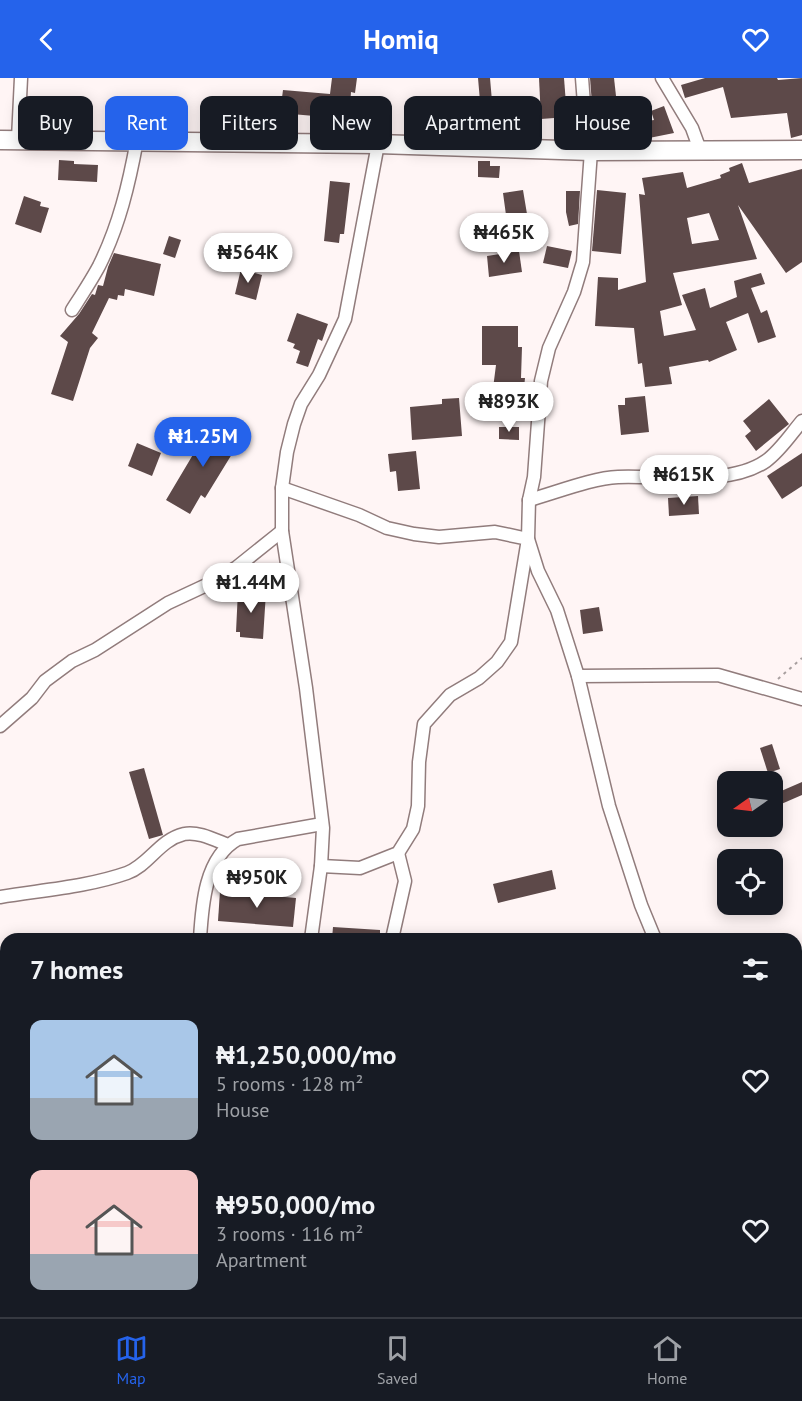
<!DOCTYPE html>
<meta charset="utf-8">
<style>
:root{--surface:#171b24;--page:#20242c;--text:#f1f3f6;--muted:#9ea1a6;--line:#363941;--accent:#2563eb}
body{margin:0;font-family:"PT Sans",sans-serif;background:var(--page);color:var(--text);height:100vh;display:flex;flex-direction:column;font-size:22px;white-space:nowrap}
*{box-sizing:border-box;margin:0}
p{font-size:20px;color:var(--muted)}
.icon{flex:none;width:33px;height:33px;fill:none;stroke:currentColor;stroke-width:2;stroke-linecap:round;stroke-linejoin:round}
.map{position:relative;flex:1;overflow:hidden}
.panel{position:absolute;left:0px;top:855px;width:802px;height:384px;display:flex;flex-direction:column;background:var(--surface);border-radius:18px 18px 0 0;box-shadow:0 3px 15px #0003}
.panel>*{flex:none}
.hud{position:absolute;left:18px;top:18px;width:766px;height:54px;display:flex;gap:12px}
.needle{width:39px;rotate:256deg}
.tools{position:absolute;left:717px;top:693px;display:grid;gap:12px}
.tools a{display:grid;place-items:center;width:66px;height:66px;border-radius:12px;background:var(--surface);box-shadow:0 3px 15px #0003;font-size:30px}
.price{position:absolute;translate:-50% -51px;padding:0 14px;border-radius:21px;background:#fff;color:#222;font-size:20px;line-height:39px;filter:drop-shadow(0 2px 3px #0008)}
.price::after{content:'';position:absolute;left:50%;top:36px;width:18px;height:14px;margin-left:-9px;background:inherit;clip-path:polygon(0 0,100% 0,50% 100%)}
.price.current{background:var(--accent);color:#fff}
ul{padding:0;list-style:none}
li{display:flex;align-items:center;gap:18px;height:150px;padding:0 30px}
li span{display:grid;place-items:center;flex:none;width:168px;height:120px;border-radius:12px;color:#555}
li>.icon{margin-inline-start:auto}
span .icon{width:72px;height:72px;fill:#fffc;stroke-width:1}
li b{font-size:26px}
h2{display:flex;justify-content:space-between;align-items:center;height:72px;padding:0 30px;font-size:26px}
.pill{padding:0 21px;border-radius:12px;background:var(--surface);box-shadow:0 3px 15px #0003;font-size:21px;line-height:54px}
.pill.current{background:var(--accent);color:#fff}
header{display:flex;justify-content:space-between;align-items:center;height:78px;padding:0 30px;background:var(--accent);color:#fff;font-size:27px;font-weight:700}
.menu{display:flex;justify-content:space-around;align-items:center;height:84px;border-top:2px solid var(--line);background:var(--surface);font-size:16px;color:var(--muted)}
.menu a{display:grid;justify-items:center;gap:3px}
.menu .current{color:var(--accent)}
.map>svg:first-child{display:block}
.building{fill:#5d4949;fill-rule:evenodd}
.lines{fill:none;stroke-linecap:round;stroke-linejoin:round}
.street-casing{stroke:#917c7c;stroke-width:15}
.secondary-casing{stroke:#917c7c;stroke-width:21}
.path{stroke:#a89f9f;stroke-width:2;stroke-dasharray:3 4.5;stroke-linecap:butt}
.street{stroke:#fff;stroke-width:12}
.secondary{stroke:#fff;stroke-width:18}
</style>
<header><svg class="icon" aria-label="back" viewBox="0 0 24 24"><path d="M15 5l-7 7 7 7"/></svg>Homiq<svg class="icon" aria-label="heart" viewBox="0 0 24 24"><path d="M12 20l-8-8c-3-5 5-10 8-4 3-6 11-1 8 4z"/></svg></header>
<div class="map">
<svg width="802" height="1239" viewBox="0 0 802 1239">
<rect width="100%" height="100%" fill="#fff5f5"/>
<g class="building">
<path d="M 332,0 L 357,0 L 355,15 L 351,14 L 349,41 L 280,35 L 283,12 L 330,16 Z"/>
<path d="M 478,0 L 490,0 L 493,35 L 473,36 L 472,23 L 480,23 Z"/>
<path d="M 539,0 L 564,0 L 567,39 L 541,41 Z"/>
<path d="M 590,0 L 614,0 L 618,36 L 593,39 Z"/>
<path d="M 705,0 L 777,0 L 778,2 L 802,0 L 802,57 L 791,60 L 787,35 L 731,40 L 723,9 L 685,20 L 681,7 Z"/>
<path d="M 664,28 L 674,55 L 649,60 L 648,55 L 638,57 L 635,45 L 654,42 L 651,33 Z"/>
<path d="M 625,40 L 627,51 L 615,54 L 613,43 Z"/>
<path d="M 59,82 L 74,83 L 74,86 L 98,87 L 97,104 L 58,102 Z"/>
<path d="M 478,83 L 490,83 L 490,88 L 500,88 L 499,100 L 478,99 Z"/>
<path d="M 742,85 L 749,105 L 802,91 L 802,184 L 786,195 L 738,127 L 757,181 L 673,195 L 682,227 L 660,233 L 664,258 L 696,252 L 682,217 L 705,210 L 710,230 L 737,219 L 734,203 L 761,195 L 765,206 L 751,210 L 761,235 L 767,232 L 776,259 L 758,265 L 748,235 L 726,244 L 737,272 L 709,284 L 708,282 L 669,289 L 672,306 L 645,309 L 642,285 L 638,286 L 634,250 L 595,248 L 598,199 L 618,200 L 618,212 L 646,204 L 639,116 L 645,117 L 642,100 L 683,94 L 687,110 L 721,100 L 720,97 L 730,93 L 729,90 ZM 709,135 L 719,162 L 692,166 L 687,140 Z"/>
<path d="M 330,103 L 350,105 L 344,156 L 340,156 L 339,165 L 324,163 Z"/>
<path d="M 523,112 L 528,142 L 523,143 L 527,158 L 507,163 L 504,151 L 486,155 L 483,142 L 506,137 L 503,115 Z"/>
<path d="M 597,112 L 626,115 L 621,176 L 592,173 Z"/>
<path d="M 566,113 L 580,113 L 578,146 L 569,148 L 566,134 Z"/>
<path d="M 24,118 L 41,124 L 40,128 L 49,130 L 41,155 L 15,146 Z"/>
<path d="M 169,158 L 181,162 L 175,180 L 163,176 Z"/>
<path d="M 547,168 L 572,173 L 568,190 L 543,185 Z"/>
<path d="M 519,173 L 522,194 L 489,199 L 487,178 Z"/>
<path d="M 114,175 L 161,186 L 154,218 L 125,211 L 124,218 L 118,217 L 117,222 L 109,220 L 92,255 L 98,260 L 90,270 L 73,323 L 51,316 L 68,264 L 60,258 L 79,236 L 92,216 L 95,217 L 98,207 L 103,208 L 108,189 Z"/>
<path d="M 241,191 L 262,197 L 256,222 L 235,216 Z"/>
<path d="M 297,235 L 328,246 L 322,263 L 318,261 L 308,289 L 296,285 L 300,273 L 293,270 L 295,266 L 287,263 Z"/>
<path d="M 482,248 L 518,248 L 518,269 L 522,269 L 521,300 L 525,300 L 523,321 L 517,321 L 516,329 L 491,326 L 496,287 L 482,287 Z"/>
<path d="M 645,318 L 649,354 L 621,357 L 618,327 L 625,327 L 625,320 Z"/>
<path d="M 459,320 L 462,358 L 412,362 L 410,329 L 442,326 L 442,321 Z"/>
<path d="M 769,321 L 789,346 L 756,373 L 745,358 L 751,353 L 743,343 Z"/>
<path d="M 213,343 L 236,357 L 226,373 L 232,376 L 205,420 L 201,417 L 190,436 L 166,422 Z"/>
<path d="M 499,349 L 519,349 L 519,362 L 499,361 Z"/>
<path d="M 137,365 L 161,375 L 152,398 L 128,388 Z"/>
<path d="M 416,373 L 420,411 L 398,413 L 396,393 L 390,394 L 388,376 Z"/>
<path d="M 802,375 L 802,408 L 782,421 L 767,398 Z"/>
<path d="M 698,418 L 699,436 L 669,438 L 668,420 Z"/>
<path d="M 238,512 L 266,514 L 263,561 L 240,559 L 240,554 L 236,554 Z"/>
<path d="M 599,529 L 603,553 L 583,556 L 580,532 Z"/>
<path d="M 772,666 L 780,691 L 768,695 L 760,670 Z"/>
<path d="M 144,690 L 163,757 L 149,761 L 129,694 Z"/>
<path d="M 802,704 L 802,717 L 772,730 L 772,717 Z"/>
<path d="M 552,792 L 556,811 L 498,825 L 493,806 Z"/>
<path d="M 220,813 L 296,820 L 293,849 L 218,843 Z"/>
<path d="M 333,849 L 380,852 L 380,861 L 332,861 Z"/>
</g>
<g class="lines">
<defs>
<g id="street">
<path d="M 582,0 L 587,65 L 591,73 L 583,184 L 574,214 L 549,270 L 541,303 L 534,399 L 529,422 L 528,461 L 538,493 L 557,532 L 578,598 L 609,728 L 641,827 L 655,861"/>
<path d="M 662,0 L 692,50 L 700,72"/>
<path d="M 18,61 L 21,0"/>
<path d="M 72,232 C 81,218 91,203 99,188 C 119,148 129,106 137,62"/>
<path d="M 282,410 L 359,437 L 387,450 L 414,456 L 439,459 L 495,454 L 528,461 L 511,564 L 497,584 L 479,600 L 450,617 L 424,646 L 419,684 L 418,728 L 413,751 L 398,775 L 360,790 L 321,788"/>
<path d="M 529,422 C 555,415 592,400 618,399 C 660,397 729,409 766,383 C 780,373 791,356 802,343"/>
<path d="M 578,598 L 718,597 L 802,621"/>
<path d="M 0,648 L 32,620 L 45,603 L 72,583 L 95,572 L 168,525 L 213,504 L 237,489 L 282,453"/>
<path d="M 0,819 C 42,812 87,809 127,795 C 149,787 159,762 184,756 C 198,753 215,762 228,767"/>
<path d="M 200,861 C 202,827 205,779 238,761 L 322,746"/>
<path d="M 311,861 L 321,788 L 323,750 L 306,610 L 282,453 L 282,410 L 287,374 L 294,346 L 301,326 L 319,297 L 345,241 L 378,66"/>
<path d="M 392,861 L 405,803 L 398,775"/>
<path d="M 796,1084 L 802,1091"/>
<path d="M 337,1233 L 338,1239"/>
</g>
<path id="secondary" d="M 0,62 L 378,66 L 591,73 L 802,72"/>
</defs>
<use href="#street" class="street-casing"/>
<use href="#secondary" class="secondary-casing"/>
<path class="path" d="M 778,601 L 802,580"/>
<use href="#street" class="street"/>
<use href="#secondary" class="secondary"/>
</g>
</svg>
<div class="tools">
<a><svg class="needle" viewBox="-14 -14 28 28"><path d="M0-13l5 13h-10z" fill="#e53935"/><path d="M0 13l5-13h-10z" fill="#9ea1a6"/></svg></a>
<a><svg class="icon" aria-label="locate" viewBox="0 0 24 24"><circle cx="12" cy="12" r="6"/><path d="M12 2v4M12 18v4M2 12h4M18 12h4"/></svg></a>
</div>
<b class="price" style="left:504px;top:186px">₦465K</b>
<b class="price" style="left:248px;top:206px">₦564K</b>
<b class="price" style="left:509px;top:355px">₦893K</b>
<b class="price current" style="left:203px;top:390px">₦1.25M</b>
<b class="price" style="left:684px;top:428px">₦615K</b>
<b class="price" style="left:251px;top:536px">₦1.44M</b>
<b class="price" style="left:257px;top:831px">₦950K</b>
<div class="hud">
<a class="pill">Buy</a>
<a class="pill current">Rent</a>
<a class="pill">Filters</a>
<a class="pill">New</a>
<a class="pill">Apartment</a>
<a class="pill">House</a>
</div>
<section class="panel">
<h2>7 homes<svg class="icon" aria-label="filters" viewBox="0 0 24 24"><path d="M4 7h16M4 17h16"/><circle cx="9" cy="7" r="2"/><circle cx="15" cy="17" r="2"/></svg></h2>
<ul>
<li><span style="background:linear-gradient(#a9c7e8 65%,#9aa5b1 0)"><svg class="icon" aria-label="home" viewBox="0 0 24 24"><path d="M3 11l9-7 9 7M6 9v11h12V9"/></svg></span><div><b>₦1,250,000/mo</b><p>5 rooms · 128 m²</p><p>House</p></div><svg class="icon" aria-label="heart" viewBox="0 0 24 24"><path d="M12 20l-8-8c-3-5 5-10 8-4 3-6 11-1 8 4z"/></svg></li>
<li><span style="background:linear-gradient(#f6c9c9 70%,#9aa5b1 0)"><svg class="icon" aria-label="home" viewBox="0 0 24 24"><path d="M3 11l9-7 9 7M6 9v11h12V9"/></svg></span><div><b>₦950,000/mo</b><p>3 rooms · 116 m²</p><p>Apartment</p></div><svg class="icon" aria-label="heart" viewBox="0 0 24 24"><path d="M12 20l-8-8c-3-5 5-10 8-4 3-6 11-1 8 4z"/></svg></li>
</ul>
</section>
</div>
<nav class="menu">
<a class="current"><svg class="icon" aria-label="map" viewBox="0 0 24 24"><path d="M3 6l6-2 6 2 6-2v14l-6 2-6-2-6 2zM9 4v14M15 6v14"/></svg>Map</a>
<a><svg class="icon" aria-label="saved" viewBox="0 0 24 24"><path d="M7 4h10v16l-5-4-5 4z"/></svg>Saved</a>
<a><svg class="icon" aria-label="home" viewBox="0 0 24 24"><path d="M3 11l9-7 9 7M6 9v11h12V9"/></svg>Home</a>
</nav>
